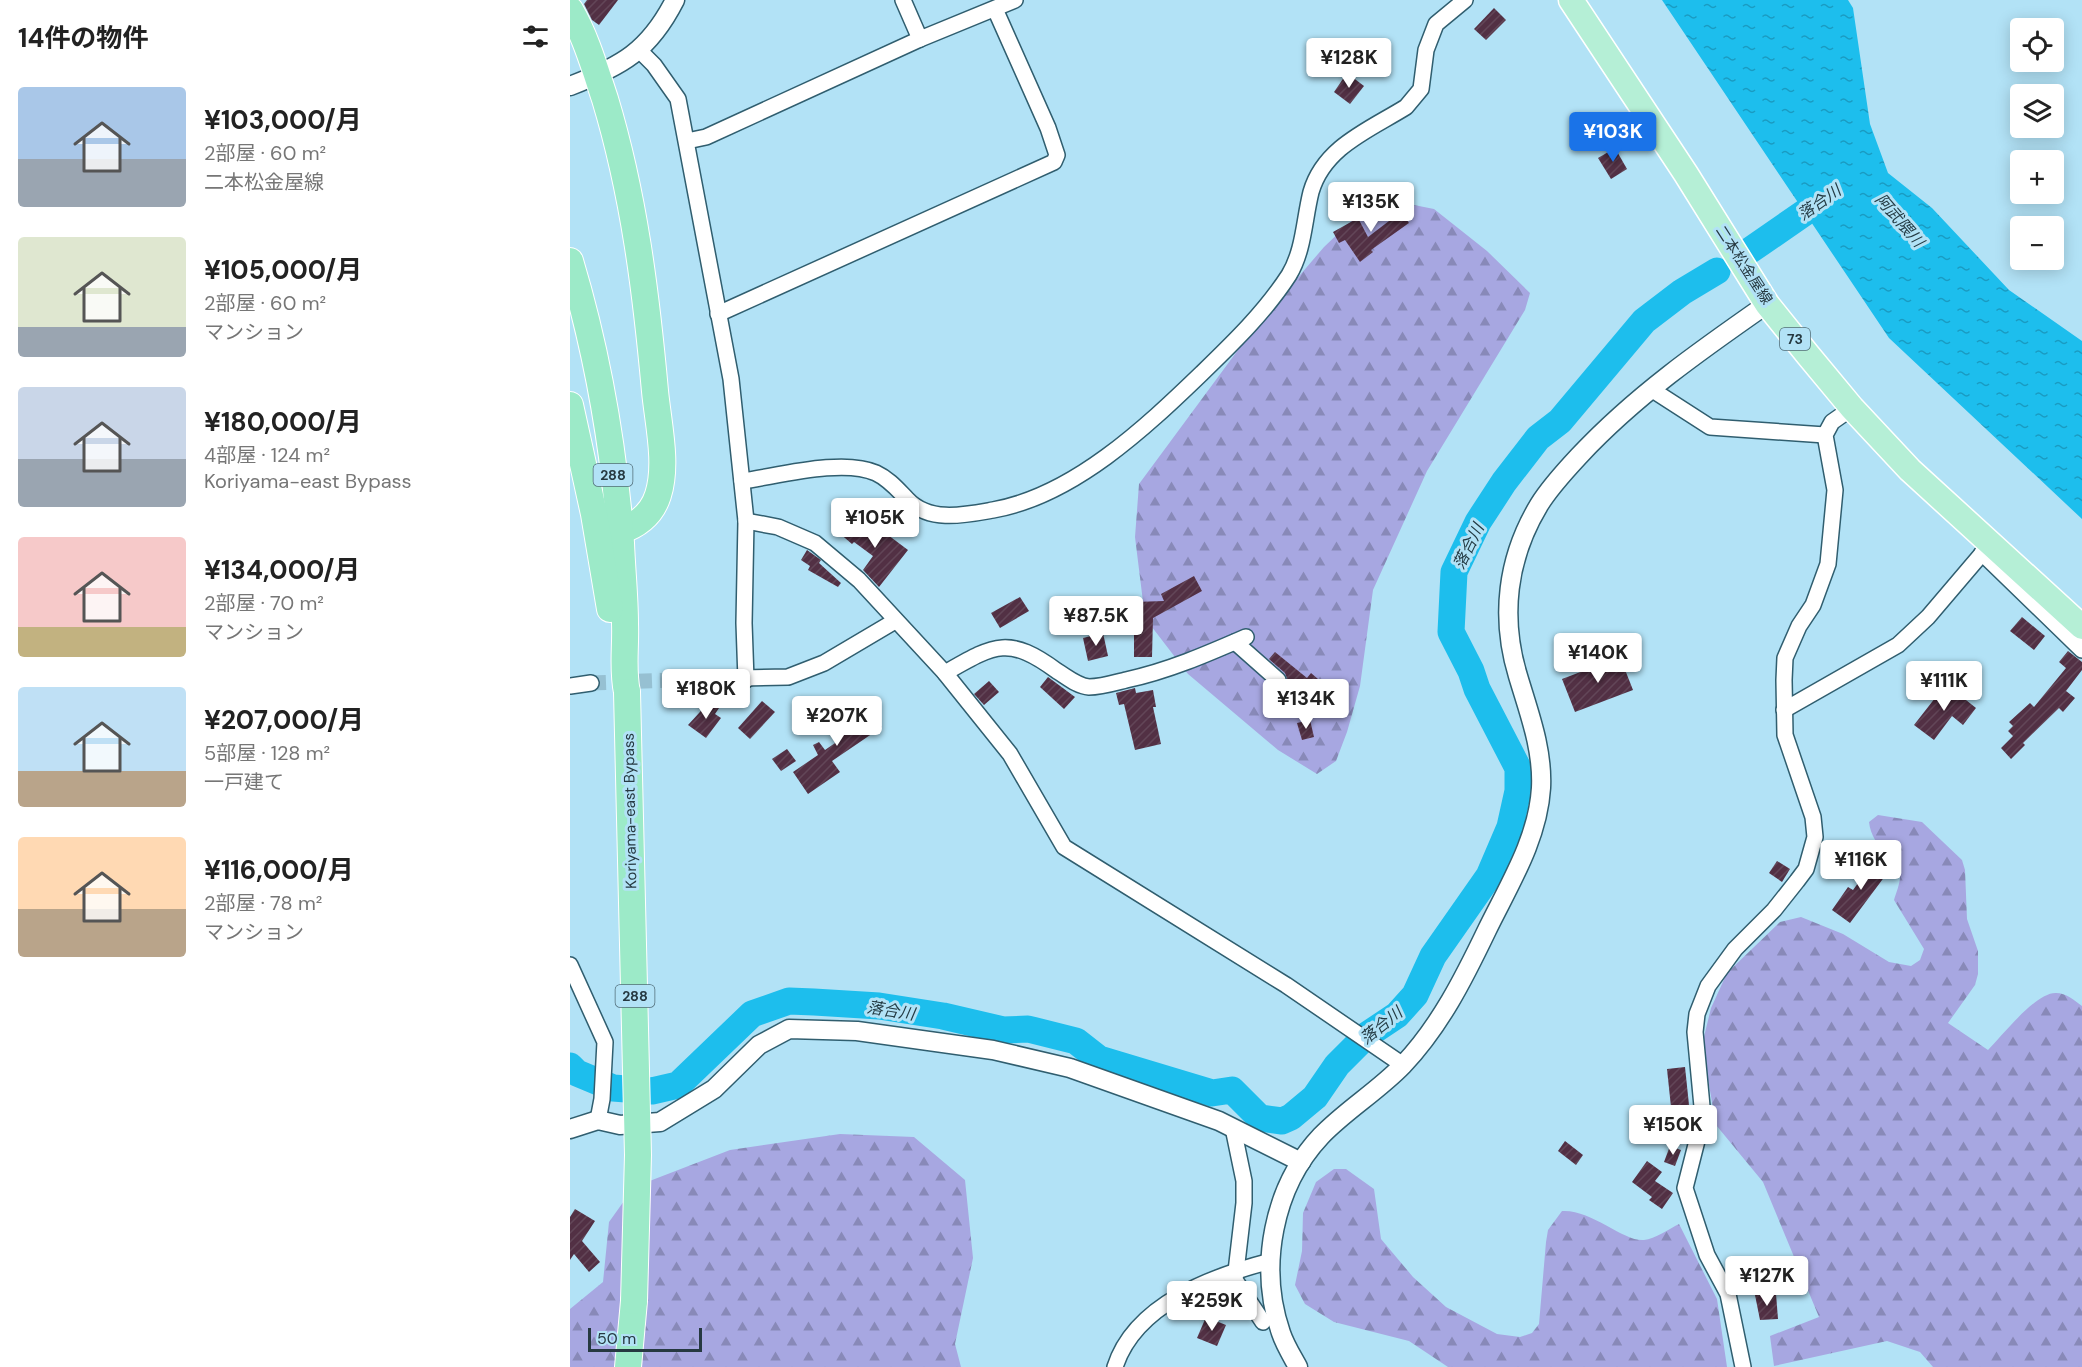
<!DOCTYPE html>
<html lang="ja">
<meta charset="utf-8">
<style>
:root{--surface:#fff;--page:#f6f6f6;--text:#222;--muted:#767676;--accent:#1a73e8}
body{margin:0;font-family:"DM Sans","Noto Sans JP",sans-serif;background:var(--page);color:var(--text);height:100vh;display:flex;flex-direction:column;font-size:22px;white-space:nowrap}
*{box-sizing:border-box;margin:0}
p{font-size:20px;color:var(--muted)}
.icon{flex:none;width:33px;height:33px;fill:none;stroke:currentColor;stroke-width:2;stroke-linecap:round;stroke-linejoin:round}
.map{position:relative;flex:1;overflow:hidden}
.panel{display:flex;flex-direction:column;background:var(--surface);width:570px}
.panel>*{flex:none}
.fabs{position:absolute;left:1440px;top:18px;display:grid;gap:12px}
.fabs a{display:grid;place-items:center;width:54px;height:54px;border-radius:6px;background:var(--surface);box-shadow:0 3px 15px #0003;font-size:30px}
.scale{position:absolute;left:18px;bottom:15px;width:114px;box-sizing:border-box;padding-left:6px;border:3px solid #263941;border-top:0;font-size:16px;line-height:21px;white-space:nowrap;color:#263941;-webkit-text-stroke:4px #b2e2f6;paint-order:stroke}
.price{position:absolute;translate:-50% -51px;padding:0 14px;border-radius:6px;background:#fff;color:#222;font-size:20px;line-height:39px;filter:drop-shadow(0 2px 3px #0008)}
.price::after{content:'';position:absolute;left:50%;top:36px;width:18px;height:14px;margin-left:-9px;background:inherit;clip-path:polygon(0 0,100% 0,50% 100%)}
.price.active{background:var(--accent);color:#fff}
ul{padding:0;list-style:none}
li{display:flex;align-items:center;gap:18px;height:150px;padding:0 18px}
li span{display:grid;place-items:center;flex:none;width:168px;height:120px;border-radius:6px;color:#555}
li>.icon{margin-inline-start:auto}
span .icon{width:72px;height:72px;fill:#fffc;stroke-width:1}
li b{font-size:26px}
h2{display:flex;justify-content:space-between;align-items:center;height:72px;padding:0 18px;font-size:26px}
main{display:flex;flex:1;min-height:0}
.map>svg:first-child{display:block}
.forest{fill:url(#forest-firs)}
.water{fill:url(#water-ripples)}
.lines{fill:none;stroke-linecap:round;stroke-linejoin:round}
.river{stroke:#1dbeed;stroke-width:27}
.building{fill:url(#building-hatch)}
.minor-tunnel{stroke:#96c0d2;stroke-width:15;stroke-dasharray:15 8;stroke-linecap:butt}
.minor-casing{stroke:#305e6f;stroke-width:18}
.tertiary-casing{stroke:#305e6f;stroke-width:21}
.primary-casing{stroke:#fff;stroke-width:27}
.trunk-casing{stroke:#fff;stroke-width:28}
.minor{stroke:#fff;stroke-width:15}
.tertiary{stroke:#fff;stroke-width:18}
.primary{stroke:#b5efd6;stroke-width:24}
.trunk{stroke:#9ceac8;stroke-width:26}
.trunk-bridge-casing{stroke:#fff;stroke-width:28;stroke-linecap:butt}
.trunk-bridge{stroke:#9ceac8;stroke-width:26}
.labels{text-anchor:middle;stroke-width:6;stroke-linejoin:round;paint-order:stroke}
.shield{fill:#b2e2f6;stroke:#506c77;stroke-width:1.5}
.shield-label{font-size:14px;font-weight:bold;fill:#263941}
.street-label{font-size:15px;fill:#263941;stroke:#b2e2f6}
.water-label{font-size:16px;font-style:italic;fill:#233a43;stroke:#b2e2f6}
</style>
<main>
<section class="panel">
<h2>14件の物件<svg class="icon" aria-label="filters" viewBox="0 0 24 24"><path d="M4 7h16M4 17h16"/><circle cx="9" cy="7" r="2"/><circle cx="15" cy="17" r="2"/></svg></h2>
<ul>
<li><span style="background:linear-gradient(#a9c7e8 60%,#9aa5b1 0)"><svg class="icon" aria-label="home" viewBox="0 0 24 24"><path d="M3 11l9-7 9 7M6 9v11h12V9"/></svg></span><div><b>¥103,000/月</b><p>2部屋 · 60 m²</p><p>二本松金屋線</p></div></li>
<li><span style="background:linear-gradient(#dfe7d0 75%,#9aa5b1 0)"><svg class="icon" aria-label="home" viewBox="0 0 24 24"><path d="M3 11l9-7 9 7M6 9v11h12V9"/></svg></span><div><b>¥105,000/月</b><p>2部屋 · 60 m²</p><p>マンション</p></div></li>
<li><span style="background:linear-gradient(#c9d6e8 60%,#9aa5b1 0)"><svg class="icon" aria-label="home" viewBox="0 0 24 24"><path d="M3 11l9-7 9 7M6 9v11h12V9"/></svg></span><div><b>¥180,000/月</b><p>4部屋 · 124 m²</p><p>Koriyama-east Bypass</p></div></li>
<li><span style="background:linear-gradient(#f6c9c9 75%,#c2b280 0)"><svg class="icon" aria-label="home" viewBox="0 0 24 24"><path d="M3 11l9-7 9 7M6 9v11h12V9"/></svg></span><div><b>¥134,000/月</b><p>2部屋 · 70 m²</p><p>マンション</p></div></li>
<li><span style="background:linear-gradient(#bfe0f5 70%,#b9a48a 0)"><svg class="icon" aria-label="home" viewBox="0 0 24 24"><path d="M3 11l9-7 9 7M6 9v11h12V9"/></svg></span><div><b>¥207,000/月</b><p>5部屋 · 128 m²</p><p>一戸建て</p></div></li>
<li><span style="background:linear-gradient(#ffd9b3 60%,#b9a48a 0)"><svg class="icon" aria-label="home" viewBox="0 0 24 24"><path d="M3 11l9-7 9 7M6 9v11h12V9"/></svg></span><div><b>¥116,000/月</b><p>2部屋 · 78 m²</p><p>マンション</p></div></li>
</ul>
</section>
<div class="map">
<svg width="1512" height="1367" viewBox="0 0 1512 1367">
<defs>
<pattern id="forest-firs" width="22" height="20" patternUnits="userSpaceOnUse" patternTransform="scale(1.5)"><rect width="22" height="20" fill="#a7a7e1"/><path d="M5 1l3.5 6h-7zM16 11l3.5 6h-7z" fill="#8889b8"/></pattern>
<pattern id="water-ripples" width="26" height="14" patternUnits="userSpaceOnUse" patternTransform="scale(1.5)"><rect width="26" height="14" fill="#1dbeed"/><path d="M2 4q2-2 4 0t4 0M15 11q2-2 4 0t4 0" fill="none" stroke="#199bc2"/></pattern>
<pattern id="building-hatch" width="6" height="6" patternUnits="userSpaceOnUse" patternTransform="scale(1.5)"><rect width="6" height="6" fill="#523044"/><path d="M-1 1l2-2M0 6l6-6M5 7l2-2" fill="none" stroke="#624658"/></pattern>
</defs>
<rect width="100%" height="100%" fill="#b2e2f6"/>
<g class="forest">
<path d="M 829,202 L 864,209 L 917,251 L 960,293 L 955,310 L 857,471 L 803,590 L 790,686 L 777,732 L 766,761 L 747,774 L 708,750 L 618,674 L 575,618 L 565,537 L 569,484 L 682,331 L 754,247 L 796,207 Z"/>
<path d="M 1308,815 L 1352,822 L 1392,860 L 1395,870 L 1397,919 L 1408,951 L 1408,974 L 1405,985 L 1378,1023 L 1418,1050 C 1432,1036 1466,992 1486,993 C 1496,993 1504,1000 1512,1006 L 1512,1367 L 1363,1367 L 1350,1352 L 1317,1341 L 1204,1366 L 1200,1336 L 1249,1317 L 1193,1182 L 1146,1125 L 1132,1045 L 1141,1008 L 1157,973 L 1210,922 L 1231,917 L 1273,934 L 1319,962 L 1341,966 L 1350,960 L 1354,949 L 1324,900 C 1326,893 1330,884 1330,876 C 1329,858 1302,850 1299,822 Z"/>
<path d="M 270,1134 L 344,1137 L 395,1180 L 403,1258 L 385,1344 L 391,1367 L 0,1367 L 0,1309 L 33,1282 L 39,1222 L 64,1187 L 160,1150 Z"/>
<path d="M 764,1169 L 776,1169 L 804,1189 L 811,1239 L 843,1277 L 876,1307 L 927,1334 L 950,1337 L 962,1333 L 969,1324 L 976,1242 L 978,1230 L 992,1211 C 1021,1209 1054,1242 1074,1240 C 1085,1239 1099,1229 1109,1224 L 1147,1299 L 1157,1367 L 878,1367 L 839,1341 L 764,1322 L 735,1304 L 725,1285 L 732,1251 L 733,1213 L 746,1182 Z"/>
</g>
<path class="water" d="M 1092,0 L 1278,0 L 1283,8 L 1300,124 L 1318,173 L 1362,208 L 1439,290 L 1512,341 L 1512,519 L 1319,338 Z"/>
<g class="lines">
<g class="river">
<path d="M 1179,251 L 1263,193"/>
<path d="M 0,1066 L 7,1073 L 43,1088 L 82,1091 L 108,1085 L 182,1014 L 219,1001 L 244,1002 L 309,1006 L 373,1016 L 433,1030 L 458,1029 L 506,1041 L 529,1059 L 642,1093 L 662,1090 L 690,1118 L 712,1121 L 721,1117 L 745,1097 L 767,1065 L 797,1035 L 827,1015 L 845,995 L 863,956 L 919,876 L 940,827 L 948,791 L 948,768 L 907,689 L 901,671 L 881,632 L 884,572 L 908,522 L 934,482 L 968,438 L 990,421 L 1074,321 L 1112,292 L 1147,271"/>
</g>
</g>
<g class="building">
<path d="M 17,0 L 48,0 L 29,25 L 22,20 L 14,4 Z"/>
<path d="M 924,8 L 936,20 L 916,40 L 904,29 Z"/>
<path d="M 777,73 L 794,86 L 780,104 L 764,92 Z"/>
<path d="M 1045,148 L 1057,169 L 1041,179 L 1028,158 Z"/>
<path d="M 825,203 L 839,223 L 801,250 L 803,252 L 790,262 L 775,240 L 769,243 L 763,232 L 788,218 L 798,237 L 819,221 L 813,212 Z"/>
<path d="M 284,515 L 306,534 L 310,529 L 338,550 L 309,587 L 293,570 L 303,556 L 284,542 L 282,544 L 268,532 Z"/>
<path d="M 237,550 L 251,560 L 249,563 L 271,583 L 268,587 L 238,570 L 240,566 L 231,560 Z"/>
<path d="M 624,576 L 632,591 L 583,618 L 582,657 L 564,657 L 564,602 L 594,601 L 591,594 Z"/>
<path d="M 450,597 L 459,611 L 430,628 L 421,613 Z"/>
<path d="M 1452,617 L 1475,636 L 1464,650 L 1440,631 Z"/>
<path d="M 533,633 L 538,656 L 518,661 L 513,638 Z"/>
<path d="M 1498,651 L 1512,662 L 1512,670 L 1496,691 L 1505,698 L 1493,712 L 1489,708 L 1453,743 L 1455,745 L 1441,759 L 1431,748 L 1443,736 L 1438,731 L 1443,726 L 1439,722 L 1460,703 L 1464,707 L 1496,668 L 1489,662 Z"/>
<path d="M 705,652 L 737,678 L 741,673 L 755,685 L 742,701 L 718,681 L 715,673 L 699,659 Z"/>
<path d="M 1050,657 L 1063,690 L 1005,712 L 992,679 Z"/>
<path d="M 478,677 L 505,697 L 494,709 L 470,687 Z"/>
<path d="M 419,681 L 429,692 L 414,705 L 404,694 Z"/>
<path d="M 1376,684 L 1406,708 L 1393,725 L 1382,716 L 1364,740 L 1344,725 Z"/>
<path d="M 565,688 L 566,693 L 583,690 L 586,707 L 583,707 L 591,744 L 565,750 L 554,704 L 549,705 L 546,693 Z"/>
<path d="M 140,701 L 149,708 L 145,714 L 151,718 L 136,738 L 118,725 Z"/>
<path d="M 192,701 L 205,712 L 180,739 L 168,728 Z"/>
<path d="M 296,703 L 312,727 L 262,761 L 270,772 L 238,794 L 223,772 L 248,755 L 243,745 L 249,742 L 255,750 L 268,741 L 258,728 Z"/>
<path d="M 740,720 L 744,737 L 732,740 L 727,723 Z"/>
<path d="M 217,749 L 226,761 L 211,771 L 202,759 Z"/>
<path d="M 1307,857 L 1321,868 L 1280,923 L 1262,910 L 1278,887 L 1283,890 Z"/>
<path d="M 1207,861 L 1220,869 L 1212,882 L 1199,873 Z"/>
<path d="M 1115,1067 L 1119,1105 L 1101,1107 L 1097,1069 Z"/>
<path d="M 995,1141 L 1013,1155 L 1006,1165 L 988,1151 Z"/>
<path d="M 1100,1146 L 1111,1150 L 1105,1166 L 1094,1162 Z"/>
<path d="M 1077,1161 L 1092,1172 L 1085,1181 L 1103,1193 L 1092,1209 L 1079,1200 L 1082,1197 L 1062,1182 Z"/>
<path d="M 5,1209 L 25,1221 L 12,1241 L 30,1262 L 19,1272 L 4,1254 L 0,1260 L 0,1217 Z"/>
<path d="M 1206,1294 L 1208,1319 L 1190,1320 L 1185,1295 Z"/>
<path d="M 636,1317 L 656,1325 L 647,1346 L 627,1338 Z"/>
</g>
<g class="lines">
<path class="minor-tunnel" d="M 21,683 L 127,679"/>
<defs>
<g id="minor">
<path d="M 333,0 L 350,39"/>
<path d="M 70,51 L 84,65 L 108,99 L 161,379 L 176,521 L 174,623 L 176,680"/>
<path d="M 117,141 L 136,137 L 350,39 L 445,0"/>
<path d="M 148,314 L 484,162 L 487,155 L 478,128 L 425,9"/>
<path d="M 1081,389 L 1140,427 L 1255,435"/>
<path d="M 172,481 C 208,476 273,458 306,473 C 319,479 328,490 337,499 C 359,523 395,515 423,510 C 503,496 575,428 632,373 C 664,342 695,312 719,275 C 734,250 734,220 741,192 C 754,147 799,130 836,107 L 851,89 L 856,50 L 866,24 L 895,0"/>
<path d="M 176,521 L 208,527 L 245,543 L 289,580 L 375,673 L 440,754 L 494,847 L 716,985 L 833,1065"/>
<path d="M 1412,553 L 1512,650"/>
<path d="M 665,642 L 708,680"/>
<path d="M 375,673 C 424,645 438,635 487,671 C 497,677 507,686 519,687 C 531,687 544,683 556,680 C 598,671 637,654 676,637"/>
<path d="M 127,679 L 218,677 L 254,663 L 325,621"/>
<path d="M 0,686 L 21,683"/>
<path d="M 1214,710 L 1328,645 L 1358,617 L 1421,543"/>
<path d="M 0,965 L 35,1042 L 32,1099 L 28,1120"/>
<path d="M 663,1128 L 674,1181 L 674,1203 L 665,1280 L 693,1322"/>
<path d="M 545,1367 C 565,1304 643,1276 701,1261"/>
<path d="M 1173,1367 L 1158,1294 L 1137,1255 L 1115,1188 L 1133,1117 L 1125,1032 L 1127,1014 L 1138,986 L 1165,949 L 1204,910 L 1227,881 L 1236,869 L 1245,837 L 1243,817 L 1215,735 L 1214,680 L 1215,658 L 1229,626 L 1243,605 L 1258,564 L 1265,490 L 1255,435 L 1262,422 L 1282,408"/>
</g>
<g id="tertiary">
<path d="M 0,86 C 52,66 79,51 105,0"/>
<path d="M 0,1129 L 28,1120 L 50,1125 L 90,1122 L 144,1089 L 189,1045 L 219,1029 L 287,1031 L 423,1050 L 500,1068 L 649,1121 L 731,1162"/>
<path d="M 728,1367 C 722,1356 715,1345 711,1333 C 688,1267 703,1187 751,1136 C 776,1110 808,1091 833,1065 C 870,1026 894,978 917,930 C 939,885 968,839 971,788 C 973,749 959,713 948,676 C 930,617 937,558 969,505 C 980,487 995,471 1009,456 C 1065,396 1131,350 1197,304"/>
</g>
<path id="primary" d="M 1001,0 L 1116,174 L 1197,304 L 1238,355 L 1282,408 L 1340,470 L 1512,627"/>
<g id="trunk">
<path d="M 0,10 C 16,37 25,69 35,99 C 64,195 76,292 85,391 C 88,423 98,464 88,495 C 82,514 68,525 50,531"/>
<path d="M 0,261 C 27,351 44,449 51,543 C 52,570 55,597 55,624 C 56,648 52,669 57,692"/>
<path d="M 0,405 L 24,514 L 40,609"/>
<path d="M 58,1367 L 64,1301"/>
</g>
</defs>
<use href="#minor" class="minor-casing"/>
<use href="#tertiary" class="tertiary-casing"/>
<use href="#primary" class="primary-casing"/>
<use href="#trunk" class="trunk-casing"/>
<use href="#minor" class="minor"/>
<use href="#tertiary" class="tertiary"/>
<use href="#primary" class="primary"/>
<use href="#trunk" class="trunk"/>
<defs>
<path id="trunk-bridge" d="M 57,692 L 68,1155 L 64,1301"/>
</defs>
<use href="#trunk-bridge" class="trunk-bridge-casing"/>
<use href="#trunk-bridge" class="trunk-bridge"/>
</g>
<g class="labels">
<g class="shield">
<rect x="1210" y="328" width="30" height="22" rx="4.5"/>
<rect x="23.5" y="464" width="39" height="22" rx="4.5"/>
<rect x="45.5" y="985" width="39" height="22" rx="4.5"/>
</g>
<g class="shield-label">
<text x="1225" y="344">73</text>
<text x="43" y="480">288</text>
<text x="65" y="1001">288</text>
</g>
<g class="street-label">
<text transform="translate(1174 265) rotate(57)" y="5">二本松金屋線</text>
<text transform="translate(60 811) rotate(-91)" y="5">Koriyama-east Bypass</text>
</g>
<g class="water-label">
<text transform="translate(1249 202) rotate(-35)" y="6">落合川</text>
<text transform="translate(1330 220) rotate(49)" y="6">阿武隈川</text>
<text transform="translate(898 546) rotate(-64)" y="6">落合川</text>
<text transform="translate(321 1010) rotate(9)" y="6">落合川</text>
<text transform="translate(811 1025) rotate(-39)" y="6">落合川</text>
</g>
</g>
</svg>
<div class="fabs">
<a><svg class="icon" aria-label="locate" viewBox="0 0 24 24"><circle cx="12" cy="12" r="6"/><path d="M12 2v4M12 18v4M2 12h4M18 12h4"/></svg></a>
<a><svg class="icon" aria-label="layers" viewBox="0 0 24 24"><path d="M12 4l9 5-9 5-9-5zM3 14l9 5 9-5"/></svg></a>
<a>+</a>
<a>−</a>
</div>
<div class="scale">50 m</div>
<b class="price" style="left:779px;top:89px">¥128K</b>
<b class="price active" style="left:1043px;top:163px">¥103K</b>
<b class="price" style="left:801px;top:233px">¥135K</b>
<b class="price" style="left:305px;top:549px">¥105K</b>
<b class="price" style="left:526px;top:647px">¥87.5K</b>
<b class="price" style="left:1028px;top:684px">¥140K</b>
<b class="price" style="left:1374px;top:712px">¥111K</b>
<b class="price" style="left:136px;top:720px">¥180K</b>
<b class="price" style="left:736px;top:730px">¥134K</b>
<b class="price" style="left:267px;top:747px">¥207K</b>
<b class="price" style="left:1291px;top:891px">¥116K</b>
<b class="price" style="left:1103px;top:1156px">¥150K</b>
<b class="price" style="left:1197px;top:1307px">¥127K</b>
<b class="price" style="left:642px;top:1332px">¥259K</b>
</div>
</main>
